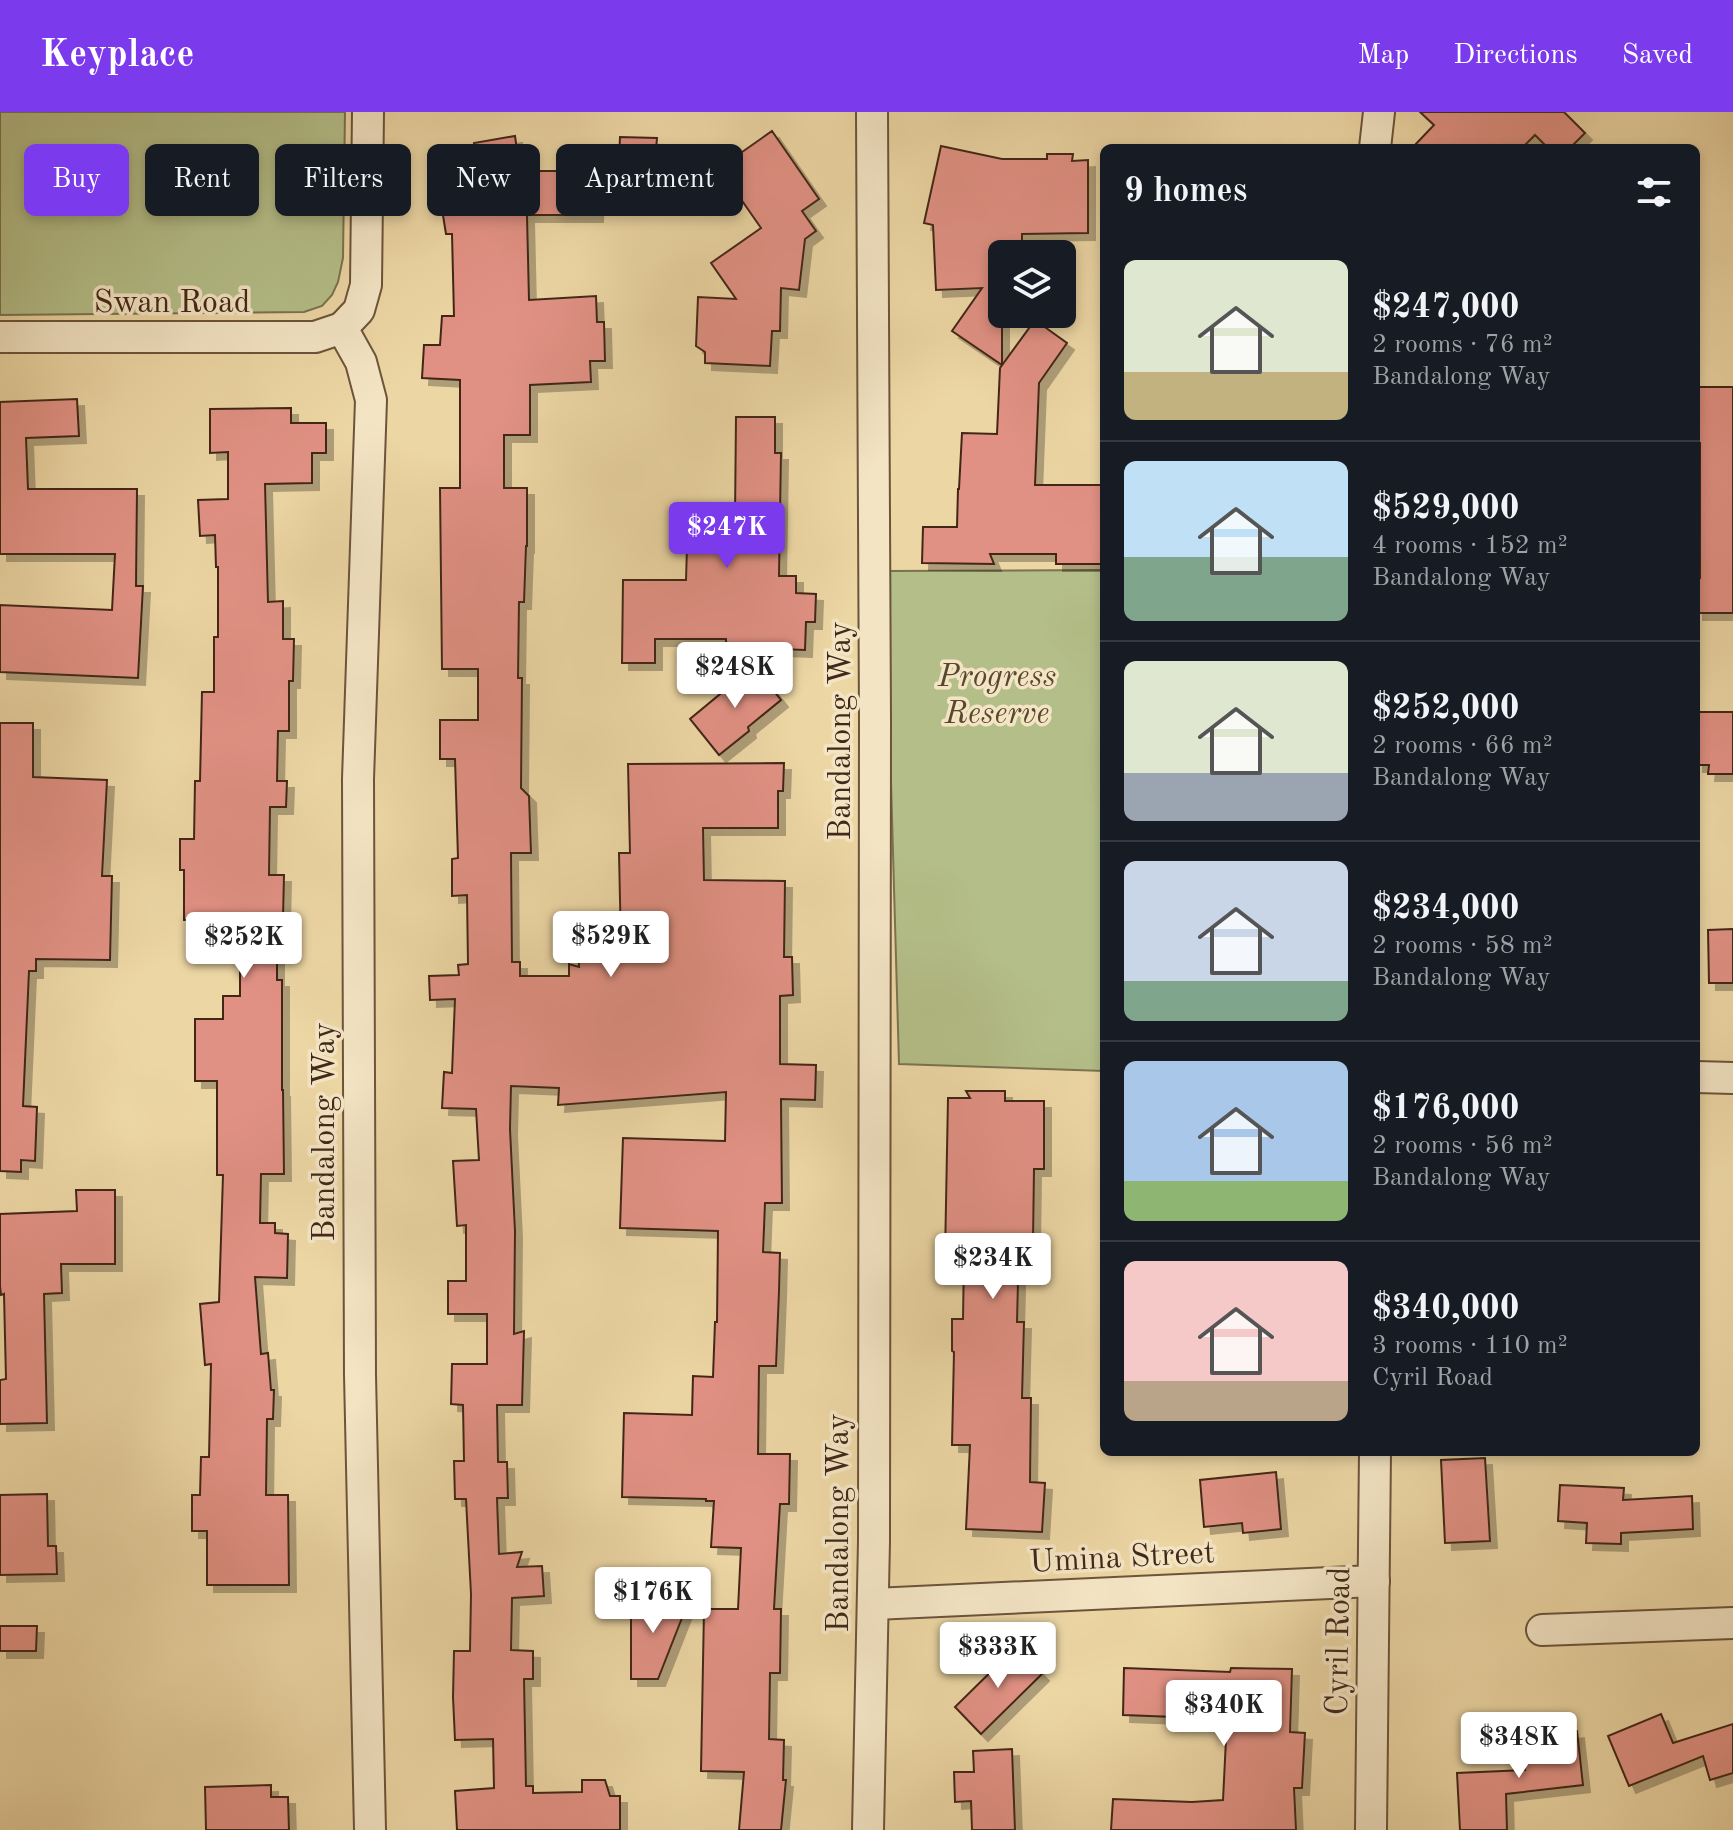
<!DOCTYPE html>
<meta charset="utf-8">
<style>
:root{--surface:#171b24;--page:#242831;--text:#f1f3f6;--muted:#9ea1a6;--line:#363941;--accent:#7c3aed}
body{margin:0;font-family:"Old Standard TT",serif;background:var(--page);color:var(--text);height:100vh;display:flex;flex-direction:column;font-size:30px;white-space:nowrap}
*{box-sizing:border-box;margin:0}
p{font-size:26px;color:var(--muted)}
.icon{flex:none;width:44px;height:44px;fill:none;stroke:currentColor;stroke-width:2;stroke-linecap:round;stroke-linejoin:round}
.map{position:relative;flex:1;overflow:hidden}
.drawer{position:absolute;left:1100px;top:32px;width:600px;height:1312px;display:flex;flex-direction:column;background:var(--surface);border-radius:12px;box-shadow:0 4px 12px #0003}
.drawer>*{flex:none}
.banner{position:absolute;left:24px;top:32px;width:760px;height:72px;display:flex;gap:16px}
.tools{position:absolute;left:988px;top:128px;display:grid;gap:16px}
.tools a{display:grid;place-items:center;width:88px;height:88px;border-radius:12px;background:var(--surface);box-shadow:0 4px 12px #0003;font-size:40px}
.price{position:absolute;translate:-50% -68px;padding:0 18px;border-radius:8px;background:#fff;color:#222;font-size:26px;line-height:52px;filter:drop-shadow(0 2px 4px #0008)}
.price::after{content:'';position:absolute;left:50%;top:48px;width:24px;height:18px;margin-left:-12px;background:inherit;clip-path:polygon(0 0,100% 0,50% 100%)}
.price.active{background:var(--accent);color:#fff}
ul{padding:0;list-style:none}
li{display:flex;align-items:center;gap:24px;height:200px;padding:0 24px}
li+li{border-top:2px solid var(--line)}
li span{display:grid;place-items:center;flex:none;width:224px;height:160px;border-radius:12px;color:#555}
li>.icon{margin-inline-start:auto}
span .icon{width:96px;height:96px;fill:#fffc;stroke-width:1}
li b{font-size:34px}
h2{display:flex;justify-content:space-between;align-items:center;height:96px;padding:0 24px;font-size:34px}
.chip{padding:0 28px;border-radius:12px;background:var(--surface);box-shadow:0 4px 12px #0003;font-size:28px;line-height:72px}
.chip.active{background:var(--accent);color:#fff}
header{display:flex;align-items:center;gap:48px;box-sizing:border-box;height:112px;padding:0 40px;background:var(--accent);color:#fff}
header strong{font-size:38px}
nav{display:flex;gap:44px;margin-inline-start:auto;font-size:28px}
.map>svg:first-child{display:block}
.green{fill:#b4be88;stroke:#7b7350;stroke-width:2}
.building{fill:#e19184;stroke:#422818;stroke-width:2;filter:url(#shadow)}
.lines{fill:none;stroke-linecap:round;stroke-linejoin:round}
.minor-casing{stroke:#6c543b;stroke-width:34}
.minor{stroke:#f3e4c4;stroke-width:30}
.labels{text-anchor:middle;stroke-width:7;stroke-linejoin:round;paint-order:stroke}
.street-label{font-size:32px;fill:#422818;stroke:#f3e4c4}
.park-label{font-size:32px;font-style:italic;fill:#59462e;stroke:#f3e4c4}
</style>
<header>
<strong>Keyplace</strong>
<nav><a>Map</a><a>Directions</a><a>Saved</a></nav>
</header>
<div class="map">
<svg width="1733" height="1718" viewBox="0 0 1733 1718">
<defs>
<filter id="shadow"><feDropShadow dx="7" dy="7" stdDeviation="0" flood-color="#0004"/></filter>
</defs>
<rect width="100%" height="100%" fill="#ecd6a4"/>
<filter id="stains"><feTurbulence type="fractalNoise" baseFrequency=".0025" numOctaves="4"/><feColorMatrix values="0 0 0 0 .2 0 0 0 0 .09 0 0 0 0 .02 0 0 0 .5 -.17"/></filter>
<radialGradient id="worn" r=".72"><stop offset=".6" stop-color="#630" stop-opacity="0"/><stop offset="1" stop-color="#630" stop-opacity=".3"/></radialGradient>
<g class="green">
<path d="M 0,0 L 345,0 L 343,146 L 338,170 L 332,183 L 322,194 L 304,200 L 0,203 Z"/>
<path d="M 1104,458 L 1104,959 L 899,952 L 885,459 Z"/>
</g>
<g class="building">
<path d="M 1420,0 L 1564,0 L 1585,21 L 1570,36 L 1548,36 L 1535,23 L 1522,36 L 1412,36 L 1434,13 Z"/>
<path d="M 772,19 L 819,87 L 802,99 L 816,119 L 805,127 L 799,178 L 781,176 L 780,219 L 772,219 L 770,254 L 705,251 L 705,240 L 696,234 L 698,185 L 736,187 L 711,151 L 761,116 L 738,83 L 597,77 L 596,103 L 527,103 L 529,188 L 596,184 L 597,210 L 604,210 L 605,249 L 590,249 L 591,270 L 530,273 L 530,323 L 504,323 L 504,376 L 527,376 L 527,434 L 526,434 L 524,490 L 519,490 L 518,566 L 522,566 L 521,676 L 529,684 L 531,741 L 511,741 L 512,850 L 520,850 L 520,864 L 569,864 L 569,852 L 579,855 L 578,833 L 621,833 L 619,741 L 630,741 L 628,652 L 784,651 L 783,679 L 778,679 L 778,716 L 703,716 L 704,768 L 785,769 L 784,845 L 792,845 L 793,883 L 780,884 L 780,952 L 816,953 L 815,988 L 781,987 L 782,1091 L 765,1091 L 763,1140 L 780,1141 L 779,1179 L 776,1254 L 759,1254 L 758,1342 L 790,1342 L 789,1392 L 780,1392 L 774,1497 L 781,1497 L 780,1561 L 770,1561 L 769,1627 L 784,1628 L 783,1668 L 786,1668 L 781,1718 L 739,1718 L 744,1660 L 701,1659 L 704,1497 L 738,1497 L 741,1436 L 711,1435 L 714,1389 L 706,1389 L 706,1387 L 622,1385 L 624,1301 L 692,1303 L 693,1264 L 713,1265 L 715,1210 L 717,1210 L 718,1119 L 620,1116 L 623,1026 L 725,1029 L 726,980 L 558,993 L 559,976 L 511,974 L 510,1017 L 515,1119 L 514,1222 L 524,1219 L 522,1293 L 497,1293 L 498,1350 L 507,1350 L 508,1386 L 497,1386 L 499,1442 L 522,1440 L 517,1455 L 542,1454 L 544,1484 L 512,1486 L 511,1538 L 533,1539 L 533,1567 L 524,1567 L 526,1674 L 533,1674 L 533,1681 L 582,1680 L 582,1668 L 605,1668 L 610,1684 L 620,1684 L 620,1718 L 457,1718 L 455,1679 L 494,1676 L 493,1627 L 455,1628 L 453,1585 L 454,1539 L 470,1539 L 471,1482 L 466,1387 L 455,1387 L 454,1349 L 464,1349 L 463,1293 L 451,1292 L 452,1252 L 487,1252 L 487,1202 L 448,1202 L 448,1169 L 466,1169 L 466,1113 L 457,1114 L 453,1049 L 479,1048 L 476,997 L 442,996 L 444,960 L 452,961 L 455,887 L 430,888 L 429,864 L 459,863 L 458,853 L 468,852 L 467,783 L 452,784 L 452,747 L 458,746 L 455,647 L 440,647 L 440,608 L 478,608 L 478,557 L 442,557 L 440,376 L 460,376 L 460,268 L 422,266 L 424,233 L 440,233 L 442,204 L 454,204 L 452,122 L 446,122 L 441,91 L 454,89 L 443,70 L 456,67 L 453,51 L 476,46 L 474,31 L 515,24 L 520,59 L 564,59 L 564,49 L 619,49 L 620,25 L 657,26 L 656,38 L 707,40 L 705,66 Z"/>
<path d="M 941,34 L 1002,47 L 1047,47 L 1047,42 L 1073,42 L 1072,49 L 1088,48 L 1088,121 L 1022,122 L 1022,142 L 1002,142 L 1002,253 L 952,219 L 982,176 L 936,178 L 933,113 L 924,111 Z"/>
<path d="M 1035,208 L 1067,231 L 1039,271 L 1035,373 L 1104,373 L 1104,452 L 1056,452 L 1056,442 L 990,442 L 994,452 L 922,451 L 923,415 L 957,415 L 958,377 L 959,377 L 962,321 L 997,322 L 1000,256 Z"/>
<path d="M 1696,275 L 1733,275 L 1733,501 L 1696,501 L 1696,466 L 1700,466 L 1700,331 L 1696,331 Z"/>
<path d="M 77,287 L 79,324 L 26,326 L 28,377 L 137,377 L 136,474 L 143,474 L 138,566 L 0,560 L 0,493 L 112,498 L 115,442 L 0,442 L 0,290 Z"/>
<path d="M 291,296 L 291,311 L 326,311 L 326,341 L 312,341 L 312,371 L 265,372 L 268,490 L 283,489 L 283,527 L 294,527 L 293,569 L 289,569 L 289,619 L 278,619 L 277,669 L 287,669 L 286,695 L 270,695 L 269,763 L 284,763 L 283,806 L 277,806 L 277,868 L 282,868 L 282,978 L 283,978 L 284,1062 L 261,1062 L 260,1111 L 275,1111 L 275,1121 L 288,1122 L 287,1166 L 255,1165 L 261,1242 L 268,1241 L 271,1278 L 274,1278 L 273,1307 L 267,1307 L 266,1383 L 288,1383 L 289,1473 L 207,1473 L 207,1419 L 192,1419 L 192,1383 L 200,1383 L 201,1345 L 209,1345 L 211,1252 L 205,1253 L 200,1192 L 219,1190 L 223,1063 L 217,1063 L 217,969 L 195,969 L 195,907 L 223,907 L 223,884 L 240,884 L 240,833 L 204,833 L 204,808 L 184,808 L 184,758 L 180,758 L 180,727 L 194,727 L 195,669 L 200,669 L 202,580 L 214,580 L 214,525 L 218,525 L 218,455 L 216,455 L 215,423 L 200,424 L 198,388 L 228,387 L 228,340 L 210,341 L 210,297 Z"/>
<path d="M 736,305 L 775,305 L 775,341 L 781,341 L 779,464 L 796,464 L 796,481 L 816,482 L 815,510 L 806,510 L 805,538 L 726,535 L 726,527 L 655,527 L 655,551 L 622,551 L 623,468 L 686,468 L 688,402 L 735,404 Z"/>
<path d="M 754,554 L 781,588 L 748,615 L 749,619 L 719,643 L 690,607 Z"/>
<path d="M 1696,600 L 1733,600 L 1733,662 L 1708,662 L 1709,653 L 1696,653 Z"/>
<path d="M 0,611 L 33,611 L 33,665 L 107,668 L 102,764 L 112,764 L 110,848 L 36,847 L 36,859 L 29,859 L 23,994 L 37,995 L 35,1049 L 21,1048 L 21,1060 L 0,1059 Z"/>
<path d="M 1733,817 L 1733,871 L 1709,871 L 1708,818 Z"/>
<path d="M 966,979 L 1005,979 L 1005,989 L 1044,989 L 1044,1057 L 1034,1057 L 1033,1129 L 1019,1129 L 1017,1210 L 1024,1210 L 1022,1286 L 1031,1286 L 1030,1370 L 1045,1371 L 1042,1420 L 966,1417 L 970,1333 L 952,1333 L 954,1240 L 952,1239 L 952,1207 L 963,1207 L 964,1144 L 945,1144 L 948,986 L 970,986 Z"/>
<path d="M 76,1078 L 115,1078 L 115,1152 L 61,1152 L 62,1181 L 44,1182 L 47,1311 L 0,1312 L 0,1268 L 6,1267 L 4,1182 L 1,1183 L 0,1174 L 0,1102 L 77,1099 Z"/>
<path d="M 1485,1346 L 1490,1429 L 1445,1431 L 1441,1348 Z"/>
<path d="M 1276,1360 L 1281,1417 L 1243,1421 L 1242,1411 L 1204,1415 L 1200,1368 Z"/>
<path d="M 1560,1373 L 1624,1376 L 1623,1388 L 1692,1384 L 1693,1417 L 1621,1421 L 1621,1432 L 1586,1431 L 1587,1411 L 1558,1409 Z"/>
<path d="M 47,1382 L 48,1434 L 56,1434 L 57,1462 L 0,1463 L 0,1383 Z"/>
<path d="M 631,1488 L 689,1488 L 658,1567 L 631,1567 Z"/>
<path d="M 0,1514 L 37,1514 L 36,1539 L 0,1539 Z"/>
<path d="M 1016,1535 L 1042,1562 L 981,1622 L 955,1595 Z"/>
<path d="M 1124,1556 L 1230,1560 L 1231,1556 L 1292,1557 L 1290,1620 L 1305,1621 L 1302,1676 L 1294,1676 L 1296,1718 L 1111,1718 L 1113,1687 L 1192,1690 L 1223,1688 L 1227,1607 L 1123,1603 Z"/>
<path d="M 1661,1602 L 1673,1631 L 1733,1612 L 1733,1661 L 1710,1668 L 1703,1644 L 1629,1674 L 1608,1624 Z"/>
<path d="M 1577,1619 L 1583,1673 L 1506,1682 L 1507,1718 L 1460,1718 L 1457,1661 L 1525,1658 L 1521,1626 Z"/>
<path d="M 1012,1637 L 1015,1718 L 972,1718 L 971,1689 L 955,1690 L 954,1660 L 974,1660 L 973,1639 Z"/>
<path d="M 271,1673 L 271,1685 L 288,1685 L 289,1718 L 206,1718 L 205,1675 Z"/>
</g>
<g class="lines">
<defs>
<g id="minor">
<path d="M 368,0 L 366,173 L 359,198 L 342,216 L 361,250 L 371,288 L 358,667 L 360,1263 L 370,1718"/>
<path d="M 1375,36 L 1379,0"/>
<path d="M 0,225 L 315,225 L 342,216"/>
<path d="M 1696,965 L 1733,966"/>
<path d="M 874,1492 L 1374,1469"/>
<path d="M 1542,1518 L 1733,1511"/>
<path d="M 868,1718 L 874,1429 L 875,609 L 872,0"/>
<path d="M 1371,1718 L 1375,1340"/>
</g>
</defs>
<use href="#minor" class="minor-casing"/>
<use href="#minor" class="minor"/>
</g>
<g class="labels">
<g class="street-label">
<text x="172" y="200">Swan Road</text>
<text transform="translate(839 619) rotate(-90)" y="11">Bandalong Way</text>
<text transform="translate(323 1020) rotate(-90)" y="11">Bandalong Way</text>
<text transform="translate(837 1411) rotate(-90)" y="11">Bandalong Way</text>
<text transform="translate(1122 1444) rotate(-3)" y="11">Umina Street</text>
<text transform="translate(1337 1529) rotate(-89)" y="11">Cyril Road</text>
</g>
<g class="park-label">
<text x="997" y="574">Progress<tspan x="997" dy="37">Reserve</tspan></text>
</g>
</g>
<rect width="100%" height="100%" filter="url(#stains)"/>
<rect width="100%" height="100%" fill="url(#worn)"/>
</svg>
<div class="tools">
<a><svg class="icon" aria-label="layers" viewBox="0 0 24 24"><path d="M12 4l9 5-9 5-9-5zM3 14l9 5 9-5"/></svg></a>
</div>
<b class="price active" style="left:727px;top:458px">$247K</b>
<b class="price" style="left:735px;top:598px">$248K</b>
<b class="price" style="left:611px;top:867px">$529K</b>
<b class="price" style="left:244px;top:868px">$252K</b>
<b class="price" style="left:993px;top:1189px">$234K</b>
<b class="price" style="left:653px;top:1523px">$176K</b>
<b class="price" style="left:998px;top:1578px">$333K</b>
<b class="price" style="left:1224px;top:1636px">$340K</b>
<b class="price" style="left:1519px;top:1668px">$348K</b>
<div class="banner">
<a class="chip active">Buy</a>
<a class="chip">Rent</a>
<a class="chip">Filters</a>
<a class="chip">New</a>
<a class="chip">Apartment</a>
</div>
<section class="drawer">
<h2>9 homes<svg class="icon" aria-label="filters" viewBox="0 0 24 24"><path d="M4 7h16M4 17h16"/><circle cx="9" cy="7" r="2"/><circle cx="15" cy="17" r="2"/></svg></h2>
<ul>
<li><span style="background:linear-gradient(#dfe7d0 70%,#c2b280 0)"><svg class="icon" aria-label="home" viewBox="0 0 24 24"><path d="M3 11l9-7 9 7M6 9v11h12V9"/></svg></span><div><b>$247,000</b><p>2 rooms · 76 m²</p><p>Bandalong Way</p></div></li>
<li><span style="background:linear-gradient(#bfe0f5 60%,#7fa58c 0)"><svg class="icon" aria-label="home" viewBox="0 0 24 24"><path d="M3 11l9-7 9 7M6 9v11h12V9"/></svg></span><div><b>$529,000</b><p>4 rooms · 152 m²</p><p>Bandalong Way</p></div></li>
<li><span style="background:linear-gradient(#dfe7d0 70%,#9aa5b1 0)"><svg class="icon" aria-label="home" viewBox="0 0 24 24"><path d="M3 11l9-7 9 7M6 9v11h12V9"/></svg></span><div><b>$252,000</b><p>2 rooms · 66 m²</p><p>Bandalong Way</p></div></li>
<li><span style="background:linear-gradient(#c9d6e8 75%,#7fa58c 0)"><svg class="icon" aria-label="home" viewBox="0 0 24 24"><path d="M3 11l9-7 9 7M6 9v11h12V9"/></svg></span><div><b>$234,000</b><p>2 rooms · 58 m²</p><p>Bandalong Way</p></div></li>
<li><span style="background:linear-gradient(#a9c7e8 75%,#8fb573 0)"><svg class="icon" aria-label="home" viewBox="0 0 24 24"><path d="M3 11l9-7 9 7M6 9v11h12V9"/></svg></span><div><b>$176,000</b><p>2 rooms · 56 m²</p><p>Bandalong Way</p></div></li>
<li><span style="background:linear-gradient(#f6c9c9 75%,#b9a48a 0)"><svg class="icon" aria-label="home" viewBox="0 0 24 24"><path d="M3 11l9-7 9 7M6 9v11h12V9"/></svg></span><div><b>$340,000</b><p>3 rooms · 110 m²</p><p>Cyril Road</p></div></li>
</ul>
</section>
</div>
